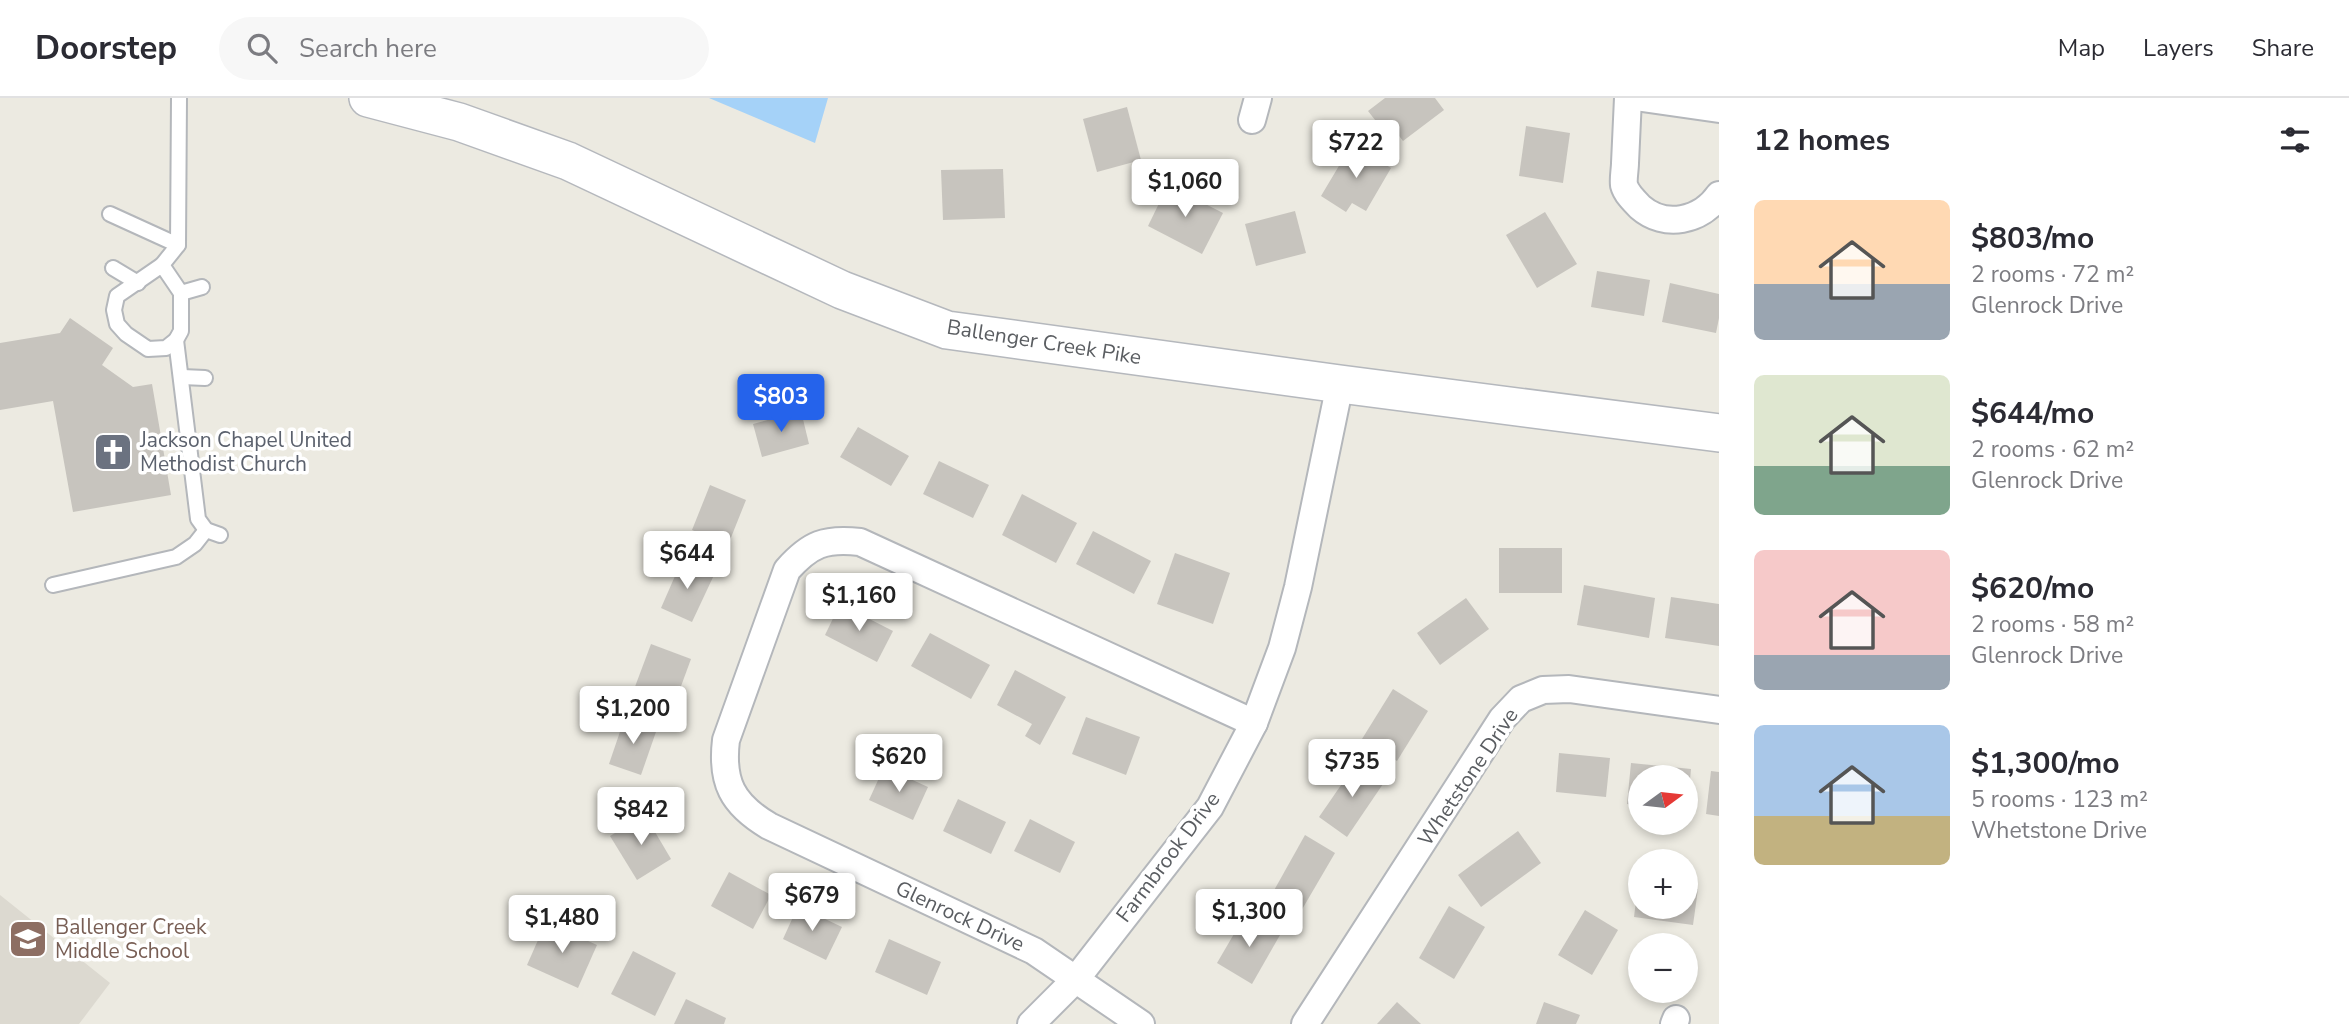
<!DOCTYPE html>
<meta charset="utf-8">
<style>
:root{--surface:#fff;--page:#f7f7f7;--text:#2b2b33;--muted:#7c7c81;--line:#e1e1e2;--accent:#2563eb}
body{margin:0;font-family:"Nunito Sans",sans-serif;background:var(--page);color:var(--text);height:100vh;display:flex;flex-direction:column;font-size:26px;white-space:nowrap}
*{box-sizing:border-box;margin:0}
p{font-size:23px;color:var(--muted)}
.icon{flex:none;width:38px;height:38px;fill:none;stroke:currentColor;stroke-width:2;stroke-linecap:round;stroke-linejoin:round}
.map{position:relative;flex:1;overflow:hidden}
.details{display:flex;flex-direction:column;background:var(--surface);width:630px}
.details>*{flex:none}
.needle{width:46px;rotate:75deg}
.tools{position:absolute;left:1628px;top:667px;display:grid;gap:14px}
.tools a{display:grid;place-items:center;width:70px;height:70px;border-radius:50%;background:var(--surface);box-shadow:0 4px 10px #0003;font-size:35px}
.price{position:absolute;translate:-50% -60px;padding:0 16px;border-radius:7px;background:#fff;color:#222;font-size:23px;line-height:46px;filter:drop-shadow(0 2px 4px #0008)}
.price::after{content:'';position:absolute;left:50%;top:42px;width:21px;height:16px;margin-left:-10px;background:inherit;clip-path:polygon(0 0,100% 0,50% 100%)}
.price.on{background:var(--accent);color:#fff}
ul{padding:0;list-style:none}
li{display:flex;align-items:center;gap:21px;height:175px;padding:0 35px}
li span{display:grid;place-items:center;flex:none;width:196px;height:140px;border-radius:10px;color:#555}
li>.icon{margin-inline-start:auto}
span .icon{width:84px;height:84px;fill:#fffc;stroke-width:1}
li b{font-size:30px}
h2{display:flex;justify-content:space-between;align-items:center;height:84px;padding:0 35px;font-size:30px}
header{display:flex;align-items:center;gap:42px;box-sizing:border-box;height:98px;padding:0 35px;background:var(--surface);border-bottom:2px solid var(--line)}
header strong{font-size:33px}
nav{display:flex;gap:38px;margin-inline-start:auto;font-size:24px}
.search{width:490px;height:63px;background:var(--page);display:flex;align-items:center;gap:18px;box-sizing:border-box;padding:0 24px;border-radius:38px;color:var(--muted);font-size:26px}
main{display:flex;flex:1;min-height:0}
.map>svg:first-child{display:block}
.education{fill:#dcd9d0}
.water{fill:#a5d2f8}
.building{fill:#c7c4be}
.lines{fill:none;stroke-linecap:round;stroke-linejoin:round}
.service-casing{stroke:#b4b7bb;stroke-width:18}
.minor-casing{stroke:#b4b7bb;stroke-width:30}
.secondary-casing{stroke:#b5b8bd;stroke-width:40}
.service{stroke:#fff;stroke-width:14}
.minor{stroke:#fff;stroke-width:26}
.secondary{stroke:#fff;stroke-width:37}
.labels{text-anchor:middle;stroke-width:7;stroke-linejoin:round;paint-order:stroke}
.street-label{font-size:21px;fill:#5a5d61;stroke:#fff}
.worship-label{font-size:21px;fill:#5b616d;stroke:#fff;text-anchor:start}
.education-label{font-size:21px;fill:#785e54;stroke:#fff;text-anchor:start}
</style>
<header>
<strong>Doorstep</strong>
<div class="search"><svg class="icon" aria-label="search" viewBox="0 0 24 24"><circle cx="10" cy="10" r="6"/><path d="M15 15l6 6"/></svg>Search here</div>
<nav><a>Map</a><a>Layers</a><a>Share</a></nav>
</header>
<main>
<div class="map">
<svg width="1719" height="926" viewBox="0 0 1719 926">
<rect width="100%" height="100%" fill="#eceae1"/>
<path class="education" d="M 0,797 L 110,885 L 79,926 L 0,926 Z"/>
<path class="water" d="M 709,0 L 828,0 L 815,45 Z"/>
<g class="building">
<path d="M 1385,0 L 1435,0 L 1444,12 L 1403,43 L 1393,30 L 1386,36 L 1368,13 Z"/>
<path d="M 1127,9 L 1141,62 L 1097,74 L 1083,21 Z"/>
<path d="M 1526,28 L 1570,35 L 1563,85 L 1519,78 Z"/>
<path d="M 1352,46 L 1391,70 L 1366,113 L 1352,105 L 1346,114 L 1321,98 Z"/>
<path d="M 1003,71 L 1005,120 L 943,122 L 941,72 Z"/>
<path d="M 1168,87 L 1223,115 L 1202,156 L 1148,128 Z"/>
<path d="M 1295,113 L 1306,155 L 1256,168 L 1245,126 Z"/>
<path d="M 1545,114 L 1577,166 L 1537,190 L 1506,137 Z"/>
<path d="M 1597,173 L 1650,182 L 1644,218 L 1591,209 Z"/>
<path d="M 1670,185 L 1719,196 L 1719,220 L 1716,235 L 1662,224 Z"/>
<path d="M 70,220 L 113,250 L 102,267 L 133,289 L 152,286 L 171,397 L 73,414 L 53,303 L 0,312 L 0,245 L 60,235 Z"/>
<path d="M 801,313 L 809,346 L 762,359 L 753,326 Z"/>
<path d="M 858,329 L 909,358 L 891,388 L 840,359 Z"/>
<path d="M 939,363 L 989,387 L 973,420 L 923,396 Z"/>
<path d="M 710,387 L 746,402 L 728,447 L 692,432 Z"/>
<path d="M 1022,396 L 1077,425 L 1056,465 L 1002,437 Z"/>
<path d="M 1093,433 L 1151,463 L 1134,496 L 1076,466 Z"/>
<rect x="1499" y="450" width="63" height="45"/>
<path d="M 1175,455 L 1230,475 L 1213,526 L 1157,506 Z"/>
<path d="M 682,462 L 714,477 L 692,524 L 661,510 Z"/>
<path d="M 1584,487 L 1655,500 L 1649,540 L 1577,527 Z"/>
<path d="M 1671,499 L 1719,506 L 1719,548 L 1665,540 Z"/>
<path d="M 1466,500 L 1489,531 L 1440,567 L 1417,535 Z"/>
<path d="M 840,506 L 893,533 L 877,564 L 825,537 Z"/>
<path d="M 930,535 L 990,567 L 971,601 L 911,568 Z"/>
<path d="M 651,546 L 691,561 L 673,610 L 633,594 Z"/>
<path d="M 1015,572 L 1066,599 L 1040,647 L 1025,638 L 1032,626 L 997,607 Z"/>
<path d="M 1393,591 L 1428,613 L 1397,663 L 1362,641 Z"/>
<path d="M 625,619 L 657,631 L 641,677 L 609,666 Z"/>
<path d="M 1086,619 L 1140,639 L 1126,677 L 1072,656 Z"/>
<path d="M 1559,655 L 1610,660 L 1606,699 L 1556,694 Z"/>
<path d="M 1357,664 L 1385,683 L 1347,739 L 1319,719 Z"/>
<path d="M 1631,665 L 1691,671 L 1687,714 L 1685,714 L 1685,679 L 1640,679 L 1640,708 L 1627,706 Z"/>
<path d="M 884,669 L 928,689 L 913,722 L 869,702 Z"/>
<path d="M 1711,673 L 1719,674 L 1719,718 L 1706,716 Z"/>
<path d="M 958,701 L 1006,724 L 991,756 L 943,733 Z"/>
<path d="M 645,717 L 671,761 L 637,782 L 610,738 Z"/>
<path d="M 1030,721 L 1075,744 L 1060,775 L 1014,753 Z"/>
<path d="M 1518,733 L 1541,765 L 1481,809 L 1458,777 Z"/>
<path d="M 1305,737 L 1335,755 L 1297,820 L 1268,803 Z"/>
<path d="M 729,774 L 771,797 L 753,831 L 711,808 Z"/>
<path d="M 1638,787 L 1640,808 L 1685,808 L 1685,789 L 1698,791 L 1693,827 L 1634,819 Z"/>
<path d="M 798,808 L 842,829 L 826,862 L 783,841 Z"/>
<path d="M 1449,808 L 1485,829 L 1454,881 L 1419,860 Z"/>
<path d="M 1585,812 L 1618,832 L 1592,877 L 1558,857 Z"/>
<path d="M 1245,817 L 1280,837 L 1252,886 L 1217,865 Z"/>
<path d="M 546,824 L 597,847 L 578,890 L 527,867 Z"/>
<path d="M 889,841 L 941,864 L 927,897 L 875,874 Z"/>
<path d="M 633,853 L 676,875 L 655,918 L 611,896 Z"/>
<path d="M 686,901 L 726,920 L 724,926 L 674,926 Z"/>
<path d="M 1397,904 L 1421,926 L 1377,926 Z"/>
<path d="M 1544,904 L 1580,917 L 1576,926 L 1536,926 Z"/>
</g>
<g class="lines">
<defs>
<g id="service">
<path d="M 110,116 L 178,147"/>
<path d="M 162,167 L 181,195 L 181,233 L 176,242 L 166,250 L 148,251 L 126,236 L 117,226 L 114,212 L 117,198 Z"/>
<path d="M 162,167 L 178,147 L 179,0"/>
<path d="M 113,170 L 138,185"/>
<path d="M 181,195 L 202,189"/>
<path d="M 176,242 L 198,421 L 206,432 L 220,437"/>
<path d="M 182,279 L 205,280"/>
<path d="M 53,487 L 176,459 L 195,446 L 206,432"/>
</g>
<g id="minor">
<path d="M 1628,0 C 1627,22 1626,43 1625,65 C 1625,71 1623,81 1624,87 C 1626,95 1634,103 1640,109 C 1665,131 1701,123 1719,97"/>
<path d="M 1642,0 L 1719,11"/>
<path d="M 1252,22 L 1258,0"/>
<path d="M 1031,926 L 1076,881 L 1210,709 L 1254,625 L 1282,550 L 1298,489 L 1340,286"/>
<path d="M 1141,926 L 1034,853 L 769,728 C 732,706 721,684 726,642 L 787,472 C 810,446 825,440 860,444 L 1254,625"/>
<path d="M 1305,926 L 1502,621 L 1521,601 L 1543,592 L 1569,591 L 1719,612"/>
<path d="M 1674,926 L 1676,921"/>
</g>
<path id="secondary" d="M 368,0 L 459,24 L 568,63 L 842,192 L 947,232 L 1340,286 L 1719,335"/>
</defs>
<use href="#service" class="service-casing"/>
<use href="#minor" class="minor-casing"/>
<use href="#secondary" class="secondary-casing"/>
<use href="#service" class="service"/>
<use href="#minor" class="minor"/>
<use href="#secondary" class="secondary"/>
</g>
<defs>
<symbol id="church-square" viewBox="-11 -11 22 22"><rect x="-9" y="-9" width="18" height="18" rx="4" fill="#6b7280" stroke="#fff"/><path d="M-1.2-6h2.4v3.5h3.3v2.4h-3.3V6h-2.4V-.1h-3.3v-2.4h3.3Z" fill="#fff"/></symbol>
<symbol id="school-square" viewBox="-11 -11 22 22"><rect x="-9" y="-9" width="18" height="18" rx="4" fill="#8d6e63" stroke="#fff"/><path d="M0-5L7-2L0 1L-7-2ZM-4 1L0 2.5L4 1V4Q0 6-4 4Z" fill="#fff"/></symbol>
</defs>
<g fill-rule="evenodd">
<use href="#church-square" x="91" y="332" width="44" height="44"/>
<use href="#school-square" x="6" y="819" width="44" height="44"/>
</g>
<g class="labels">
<g class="street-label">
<text transform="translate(1044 244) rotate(9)" y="7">Ballenger Creek Pike</text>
<text transform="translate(1468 679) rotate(-56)" y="7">Whetstone Drive</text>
<text transform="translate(1168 759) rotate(-53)" y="7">Farmbrook Drive</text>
<text transform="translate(960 818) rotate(25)" y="7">Glenrock Drive</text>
</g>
<g class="worship-label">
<text x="140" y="349">Jackson Chapel United<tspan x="140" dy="24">Methodist Church</tspan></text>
</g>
<g class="education-label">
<text x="55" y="836">Ballenger Creek<tspan x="55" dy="24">Middle School</tspan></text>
</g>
</g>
</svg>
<div class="tools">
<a><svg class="needle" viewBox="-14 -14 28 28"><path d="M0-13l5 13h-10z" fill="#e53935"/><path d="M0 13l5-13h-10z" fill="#7c7c81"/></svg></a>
<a>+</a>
<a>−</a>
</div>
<b class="price" style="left:1356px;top:82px">$722</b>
<b class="price" style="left:1185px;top:121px">$1,060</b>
<b class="price on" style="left:781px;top:336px">$803</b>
<b class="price" style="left:687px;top:493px">$644</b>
<b class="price" style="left:859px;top:535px">$1,160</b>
<b class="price" style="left:633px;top:648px">$1,200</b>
<b class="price" style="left:899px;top:696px">$620</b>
<b class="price" style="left:1352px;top:701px">$735</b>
<b class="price" style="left:641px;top:749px">$842</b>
<b class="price" style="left:812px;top:835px">$679</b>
<b class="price" style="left:1249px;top:851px">$1,300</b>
<b class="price" style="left:562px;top:857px">$1,480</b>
</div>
<section class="details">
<h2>12 homes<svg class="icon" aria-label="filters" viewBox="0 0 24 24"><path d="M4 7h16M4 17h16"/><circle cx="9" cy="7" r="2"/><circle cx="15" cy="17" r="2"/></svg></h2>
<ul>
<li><span style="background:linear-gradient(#ffd9b3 60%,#9aa5b1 0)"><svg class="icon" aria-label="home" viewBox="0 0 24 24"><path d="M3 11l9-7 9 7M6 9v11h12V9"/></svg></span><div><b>$803/mo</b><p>2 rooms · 72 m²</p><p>Glenrock Drive</p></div></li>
<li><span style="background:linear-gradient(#dfe7d0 65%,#7fa58c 0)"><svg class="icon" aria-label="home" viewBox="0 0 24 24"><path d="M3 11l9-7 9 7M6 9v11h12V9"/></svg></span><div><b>$644/mo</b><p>2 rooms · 62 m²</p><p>Glenrock Drive</p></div></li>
<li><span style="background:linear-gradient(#f6c9c9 75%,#9aa5b1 0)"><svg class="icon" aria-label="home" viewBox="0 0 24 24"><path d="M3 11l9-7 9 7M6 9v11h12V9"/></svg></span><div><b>$620/mo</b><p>2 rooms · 58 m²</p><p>Glenrock Drive</p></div></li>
<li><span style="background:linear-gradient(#a9c7e8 65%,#c2b280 0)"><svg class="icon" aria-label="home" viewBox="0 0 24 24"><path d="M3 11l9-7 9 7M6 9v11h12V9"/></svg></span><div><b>$1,300/mo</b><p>5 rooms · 123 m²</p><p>Whetstone Drive</p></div></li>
</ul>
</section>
</main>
